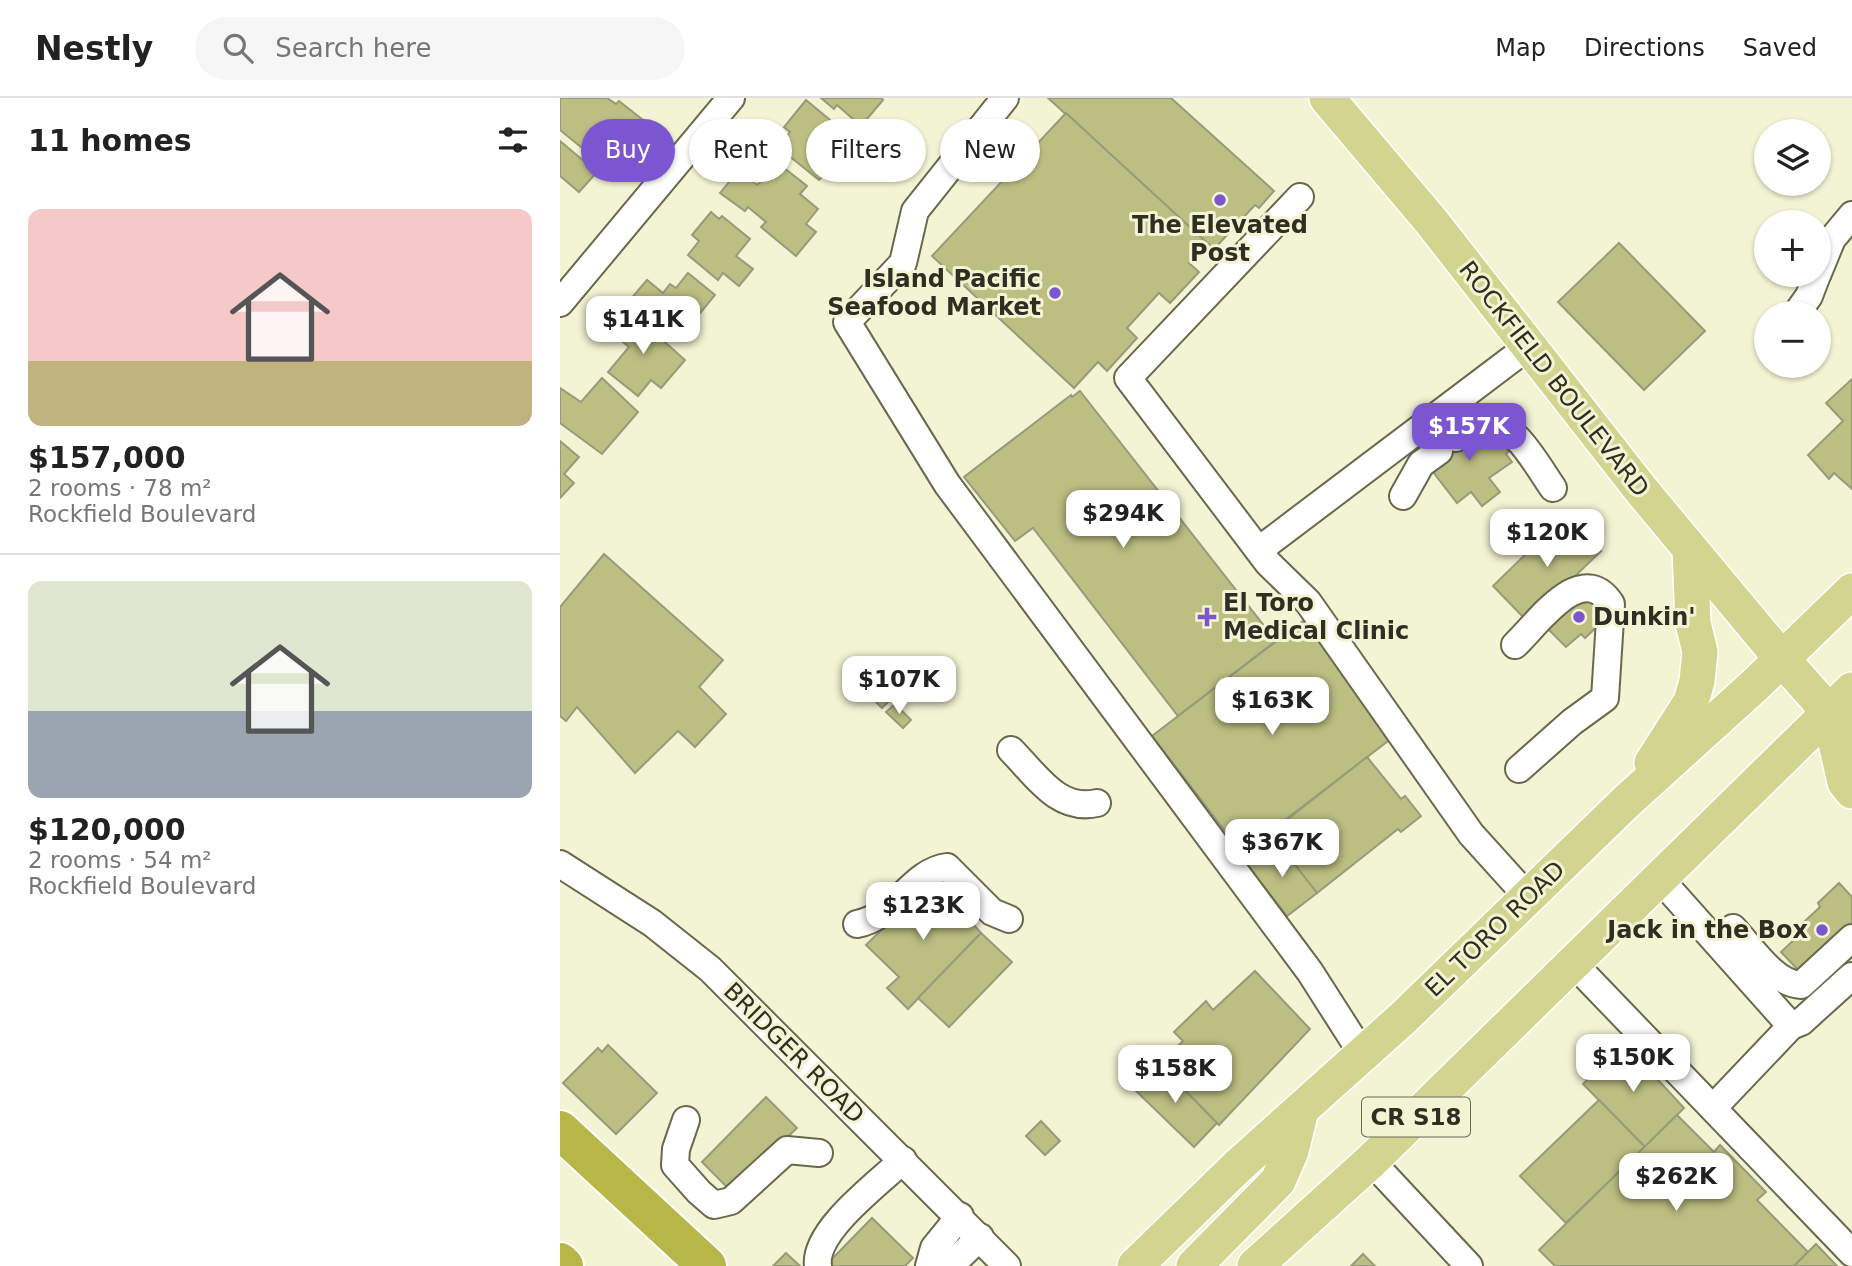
<!DOCTYPE html>
<meta charset="utf-8">
<style>
:root{--surface:#fff;--page:#f6f6f6;--text:#222;--muted:#767676;--line:#e0e0e0;--accent:#7c56d0}
body{margin:0;font-family:"DejaVu Sans",sans-serif;background:var(--page);color:var(--text);height:100vh;display:flex;flex-direction:column;font-size:26px;white-space:nowrap}
*{box-sizing:border-box;margin:0}
p{font-size:23px;color:var(--muted)}
.icon{flex:none;width:38px;height:38px;fill:none;stroke:currentColor;stroke-width:2;stroke-linecap:round;stroke-linejoin:round}
.map{position:relative;flex:1;overflow:hidden}
.side{display:flex;flex-direction:column;background:var(--surface);width:560px}
.side>*{flex:none}
.top-card{position:absolute;left:21px;top:21px;width:665px;height:63px;display:flex;gap:14px}
.tools{position:absolute;left:1194px;top:21px;display:grid;gap:14px}
.tools a{display:grid;place-items:center;width:77px;height:77px;border-radius:50%;background:var(--surface);box-shadow:0 2px 5px #0004;font-size:35px}
.price{position:absolute;translate:-50% -60px;padding:0 16px;border-radius:14px;background:#fff;color:#222;font-size:23px;line-height:46px;filter:drop-shadow(0 2px 4px #0008)}
.price::after{content:'';position:absolute;left:50%;top:42px;width:21px;height:16px;margin-left:-10px;background:inherit;clip-path:polygon(0 0,100% 0,50% 100%)}
.price.selected{background:var(--accent);color:#fff}
ul{padding:0;list-style:none}
li{display:grid;align-content:center;gap:14px;height:371px;padding:0 28px}
li+li{border-top:2px solid var(--line)}
li span{display:grid;place-items:center;height:217px;border-radius:14px;color:#555}
li>.icon{margin-inline-start:auto}
span .icon{width:126px;height:126px;fill:#fffc;stroke-width:1}
li b{font-size:30px}
h2{display:flex;justify-content:space-between;align-items:center;height:84px;padding:0 28px;font-size:30px}
.pill{padding:0 24px;border-radius:32px;background:var(--surface);box-shadow:0 2px 5px #0004;font-size:24px;line-height:63px}
.pill.selected{background:var(--accent);color:#fff}
header{display:flex;align-items:center;gap:42px;box-sizing:border-box;height:98px;padding:0 35px;background:var(--surface);border-bottom:2px solid var(--line)}
header strong{font-size:33px}
nav{display:flex;gap:38px;margin-inline-start:auto;font-size:24px}
.search{width:490px;height:63px;background:var(--page);display:flex;align-items:center;gap:18px;box-sizing:border-box;padding:0 24px;border-radius:38px;color:var(--muted);font-size:26px}
main{display:flex;flex:1;min-height:0}
.map>svg:first-child{display:block}
.building{fill:#bdbe82;stroke:#999a7c;stroke-width:2}
.lines{fill:none;stroke-linecap:round;stroke-linejoin:round}
.minor-casing{stroke:#68694c;stroke-width:30}
.major-casing{stroke:#fff;stroke-width:38}
.highway-casing{stroke:#fff;stroke-width:42}
.minor{stroke:#fff;stroke-width:26}
.major{stroke:#d4d491;stroke-width:35}
.highway{stroke:#b7b748;stroke-width:38}
.poi-dot{fill:#7c56d0;stroke:#f2f4d3;stroke-width:2.5}
.labels{text-anchor:middle;stroke-width:6;stroke-linejoin:round;paint-order:stroke}
.shield{fill:#f2f4d3;stroke:#696957;stroke-width:2}
.shield-label{font-size:23px;font-weight:bold;fill:#2e2e22}
.poi-label{font-size:24px;font-weight:bold;fill:#2e2e22;stroke:#f2f4d3;text-anchor:end}
.street-label{font-size:24px;fill:#2e2e22;stroke:#f2f4d3}
</style>
<header>
<strong>Nestly</strong>
<div class="search"><svg class="icon" aria-label="search" viewBox="0 0 24 24"><circle cx="10" cy="10" r="6"/><path d="M15 15l6 6"/></svg>Search here</div>
<nav><a>Map</a><a>Directions</a><a>Saved</a></nav>
</header>
<main>
<section class="side">
<h2>11 homes<svg class="icon" aria-label="filters" viewBox="0 0 24 24"><path d="M4 7h16M4 17h16"/><circle cx="9" cy="7" r="2"/><circle cx="15" cy="17" r="2"/></svg></h2>
<ul>
<li><span style="background:linear-gradient(#f6c9c9 70%,#c2b280 0)"><svg class="icon" aria-label="home" viewBox="0 0 24 24"><path d="M3 11l9-7 9 7M6 9v11h12V9"/></svg></span><div><b>$157,000</b><p>2 rooms · 78 m²</p><p>Rockfield Boulevard</p></div></li>
<li><span style="background:linear-gradient(#dfe7d0 60%,#9aa5b1 0)"><svg class="icon" aria-label="home" viewBox="0 0 24 24"><path d="M3 11l9-7 9 7M6 9v11h12V9"/></svg></span><div><b>$120,000</b><p>2 rooms · 54 m²</p><p>Rockfield Boulevard</p></div></li>
</ul>
</section>
<div class="map">
<svg width="1292" height="1168" viewBox="0 0 1292 1168">
<rect width="100%" height="100%" fill="#f2f4d3"/>
<g class="building">
<path d="M 0,0 L 47,0 L 56,6 L 59,3 L 83,22 L 65,43 L 47,28 L 26,53 L 0,32 Z"/>
<path d="M 261,0 L 322,0 L 323,2 L 301,28 L 277,7 L 274,11 Z"/>
<path d="M 488,0 L 611,0 L 714,93 L 699,110 L 695,107 L 654,151 Z"/>
<path d="M 246,2 L 282,32 L 277,38 L 291,49 L 259,82 L 218,49 L 230,34 L 224,29 Z"/>
<path d="M 506,15 L 647,145 L 629,165 L 639,174 L 610,205 L 599,195 L 567,230 L 577,240 L 547,273 L 538,264 L 514,290 L 372,158 Z"/>
<path d="M 0,43 L 37,74 L 19,94 L 0,78 Z"/>
<path d="M 219,66 L 247,88 L 240,96 L 258,111 L 246,126 L 256,134 L 236,158 L 201,129 L 206,124 L 188,109 L 185,113 L 160,95 L 179,72 L 197,87 Z"/>
<path d="M 151,114 L 159,121 L 162,118 L 190,141 L 176,158 L 193,171 L 179,188 L 163,175 L 158,182 L 128,157 L 139,143 L 132,137 Z"/>
<path d="M 1059,145 L 1145,233 L 1084,292 L 998,204 Z"/>
<path d="M 128,175 L 155,197 L 120,240 L 69,203 L 87,182 L 103,195 L 110,186 L 116,190 Z"/>
<path d="M 68,211 L 125,262 L 101,290 L 91,282 L 78,298 L 48,274 L 69,249 L 50,233 Z"/>
<path d="M 42,280 L 78,314 L 42,356 L 0,325 L 0,290 L 21,304 Z"/>
<path d="M 1292,281 L 1292,391 L 1274,375 L 1269,381 L 1248,357 L 1283,323 L 1266,305 Z"/>
<path d="M 520,293 L 716,543 L 618,618 L 473,430 L 455,443 L 404,379 L 511,297 L 512,299 Z"/>
<path d="M 925,329 L 931,338 L 935,334 L 949,353 L 946,356 L 952,364 L 929,380 L 940,394 L 922,408 L 911,394 L 897,405 L 870,370 L 873,345 L 890,333 Z"/>
<path d="M 0,343 L 19,359 L 4,376 L 14,385 L 0,400 Z"/>
<path d="M 1006,417 L 1041,453 L 968,524 L 933,488 Z"/>
<path d="M 44,456 L 163,562 L 139,589 L 166,616 L 135,649 L 118,633 L 75,675 L 17,609 L 6,623 L 0,618 L 0,509 Z"/>
<path d="M 1024,495 L 1039,511 L 1035,515 L 1043,523 L 1025,540 L 1021,536 L 1006,549 L 987,530 Z"/>
<path d="M 743,523 L 832,640 L 682,755 L 592,638 Z"/>
<path d="M 304,568 L 334,598 L 322,610 L 292,580 Z"/>
<path d="M 335,606 L 351,622 L 343,630 L 326,614 Z"/>
<path d="M 807,659 L 841,701 L 845,698 L 861,718 L 841,734 L 838,731 L 757,795 L 710,735 Z"/>
<path d="M 717,744 L 757,795 L 727,818 L 687,767 Z"/>
<path d="M 373,781 L 421,835 L 348,911 L 327,890 L 339,879 L 306,847 Z"/>
<path d="M 1279,785 L 1292,799 L 1292,831 L 1242,876 L 1221,854 L 1237,839 L 1233,834 L 1260,809 L 1258,805 Z"/>
<path d="M 421,835 L 452,864 L 389,929 L 358,900 Z"/>
<path d="M 695,873 L 750,931 L 659,1027 L 599,966 L 623,943 L 614,934 L 646,903 L 653,912 Z"/>
<path d="M 1062,943 L 1124,1010 L 1085,1049 L 1023,986 L 1038,971 L 1035,969 Z"/>
<path d="M 48,947 L 97,995 L 56,1036 L 3,985 L 38,950 L 42,954 Z"/>
<path d="M 599,966 L 657,1025 L 634,1049 L 573,990 Z"/>
<path d="M 206,999 L 237,1030 L 171,1093 L 142,1064 Z"/>
<path d="M 1039,1002 L 1085,1049 L 1006,1125 L 960,1078 Z"/>
<path d="M 1117,1017 L 1154,1054 L 1160,1047 L 1206,1094 L 1197,1102 L 1248,1154 L 1234,1168 L 995,1168 L 979,1152 Z"/>
<path d="M 481,1023 L 500,1043 L 485,1057 L 466,1038 Z"/>
<path d="M 312,1120 L 353,1160 L 345,1168 L 265,1168 Z"/>
<path d="M 1256,1146 L 1277,1168 L 1234,1168 Z"/>
<path d="M 226,1155 L 240,1168 L 213,1168 Z"/>
<path d="M 803,1156 L 815,1168 L 791,1168 Z"/>
</g>
<g class="lines">
<defs>
<g id="minor">
<path d="M 445,0 L 355,113 L 343,165 L 287,224 L 387,386 L 750,874 L 803,957"/>
<path d="M 740,99 L 568,280 L 708,465 L 748,504 L 911,736 L 968,799"/>
<path d="M 1258,175 L 1272,141 L 1292,117"/>
<path d="M 0,205 L 171,0"/>
<path d="M 1237,215 L 1249,198 L 1257,177"/>
<path d="M 896,340 L 922,321 C 955,324 975,364 993,390"/>
<path d="M 843,398 L 861,366 L 879,353"/>
<path d="M 699,452 L 969,248"/>
<path d="M 955,547 C 979,524 1022,461 1051,506 L 1045,600 L 1012,624 L 959,671"/>
<path d="M 451,652 C 476,677 498,714 537,705"/>
<path d="M 0,766 L 92,825 L 150,871 L 447,1168"/>
<path d="M 1100,781 L 1231,928 L 1241,924 L 1292,878"/>
<path d="M 297,826 C 337,818 351,774 387,769 L 432,814 L 449,821"/>
<path d="M 1173,830 C 1191,849 1214,886 1241,887 L 1292,840"/>
<path d="M 1012,864 L 1292,1155"/>
<path d="M 1153,1010 L 1231,928"/>
<path d="M 126,1022 L 116,1051 L 115,1067 L 139,1094 L 154,1107 L 171,1103 L 227,1052 L 259,1055"/>
<path d="M 811,1063 L 909,1168"/>
<path d="M 258,1168 C 253,1133 319,1085 343,1062"/>
<path d="M 369,1168 L 374,1150 L 400,1118"/>
<path d="M 390,1168 L 420,1139"/>
</g>
<g id="major">
<path d="M 767,0 L 871,123 L 1082,393 L 1222,561 L 1269,614 L 1292,633"/>
<path d="M 1269,614 L 1285,684 L 1292,693"/>
<path d="M 1092,665 L 1131,604 L 1137,583 L 1140,554 L 1133,525 L 1130,451"/>
<path d="M 575,1168 L 678,1068 L 843,920 L 1067,703 L 1195,587 L 1292,493"/>
<path d="M 634,1168 L 718,1083 L 731,1053 L 741,1012"/>
<path d="M 695,1168 L 811,1063 L 1292,592"/>
</g>
<g id="highway">
<path d="M 0,1032 L 147,1168"/>
<path d="M 0,1164 L 4,1168"/>
</g>
</defs>
<use href="#minor" class="minor-casing"/>
<use href="#major" class="major-casing"/>
<use href="#highway" class="highway-casing"/>
<use href="#minor" class="minor"/>
<use href="#major" class="major"/>
<use href="#highway" class="highway"/>
</g>
<g class="poi-dot">
<circle cx="660" cy="102" r="7"/>
<circle cx="495" cy="195" r="7"/>
<path d="M643.5 508.5h7v7h7v7h-7v7h-7v-7h-7v-7h7z"/>
<circle cx="1019" cy="519" r="7"/>
<circle cx="1262" cy="832" r="7"/>
</g>
<g class="labels">
<rect class="shield" x="802" y="999.5" width="108" height="39" rx="5"/>
<g class="shield-label">
<text x="856" y="1027">CR S18</text>
</g>
<g class="poi-label">
<text x="660" y="135" text-anchor="middle">The Elevated<tspan x="660" dy="28">Post</tspan></text>
<text x="481" y="189">Island Pacific<tspan x="481" dy="28">Seafood Market</tspan></text>
<text x="663" y="513" text-anchor="start">El Toro<tspan x="663" dy="28">Medical Clinic</tspan></text>
<text x="1033" y="527" text-anchor="start">Dunkin'</text>
<text x="1248" y="840">Jack in the Box</text>
</g>
<g class="street-label">
<text transform="translate(994 281) rotate(52)" y="8">ROCKFIELD BOULEVARD</text>
<text transform="translate(935 831) rotate(-44)" y="8">EL TORO ROAD</text>
<text transform="translate(234 955) rotate(45)" y="8">BRIDGER ROAD</text>
</g>
</g>
</svg>
<div class="tools">
<a><svg class="icon" aria-label="layers" viewBox="0 0 24 24"><path d="M12 4l9 5-9 5-9-5zM3 14l9 5 9-5"/></svg></a>
<a>+</a>
<a>−</a>
</div>
<b class="price" style="left:83px;top:258px">$141K</b>
<b class="price selected" style="left:909px;top:365px">$157K</b>
<b class="price" style="left:563px;top:452px">$294K</b>
<b class="price" style="left:987px;top:471px">$120K</b>
<b class="price" style="left:339px;top:618px">$107K</b>
<b class="price" style="left:712px;top:639px">$163K</b>
<b class="price" style="left:722px;top:781px">$367K</b>
<b class="price" style="left:363px;top:844px">$123K</b>
<b class="price" style="left:1073px;top:996px">$150K</b>
<b class="price" style="left:615px;top:1007px">$158K</b>
<b class="price" style="left:1116px;top:1115px">$262K</b>
<div class="top-card">
<a class="pill selected">Buy</a>
<a class="pill">Rent</a>
<a class="pill">Filters</a>
<a class="pill">New</a>
</div>
</div>
</main>
